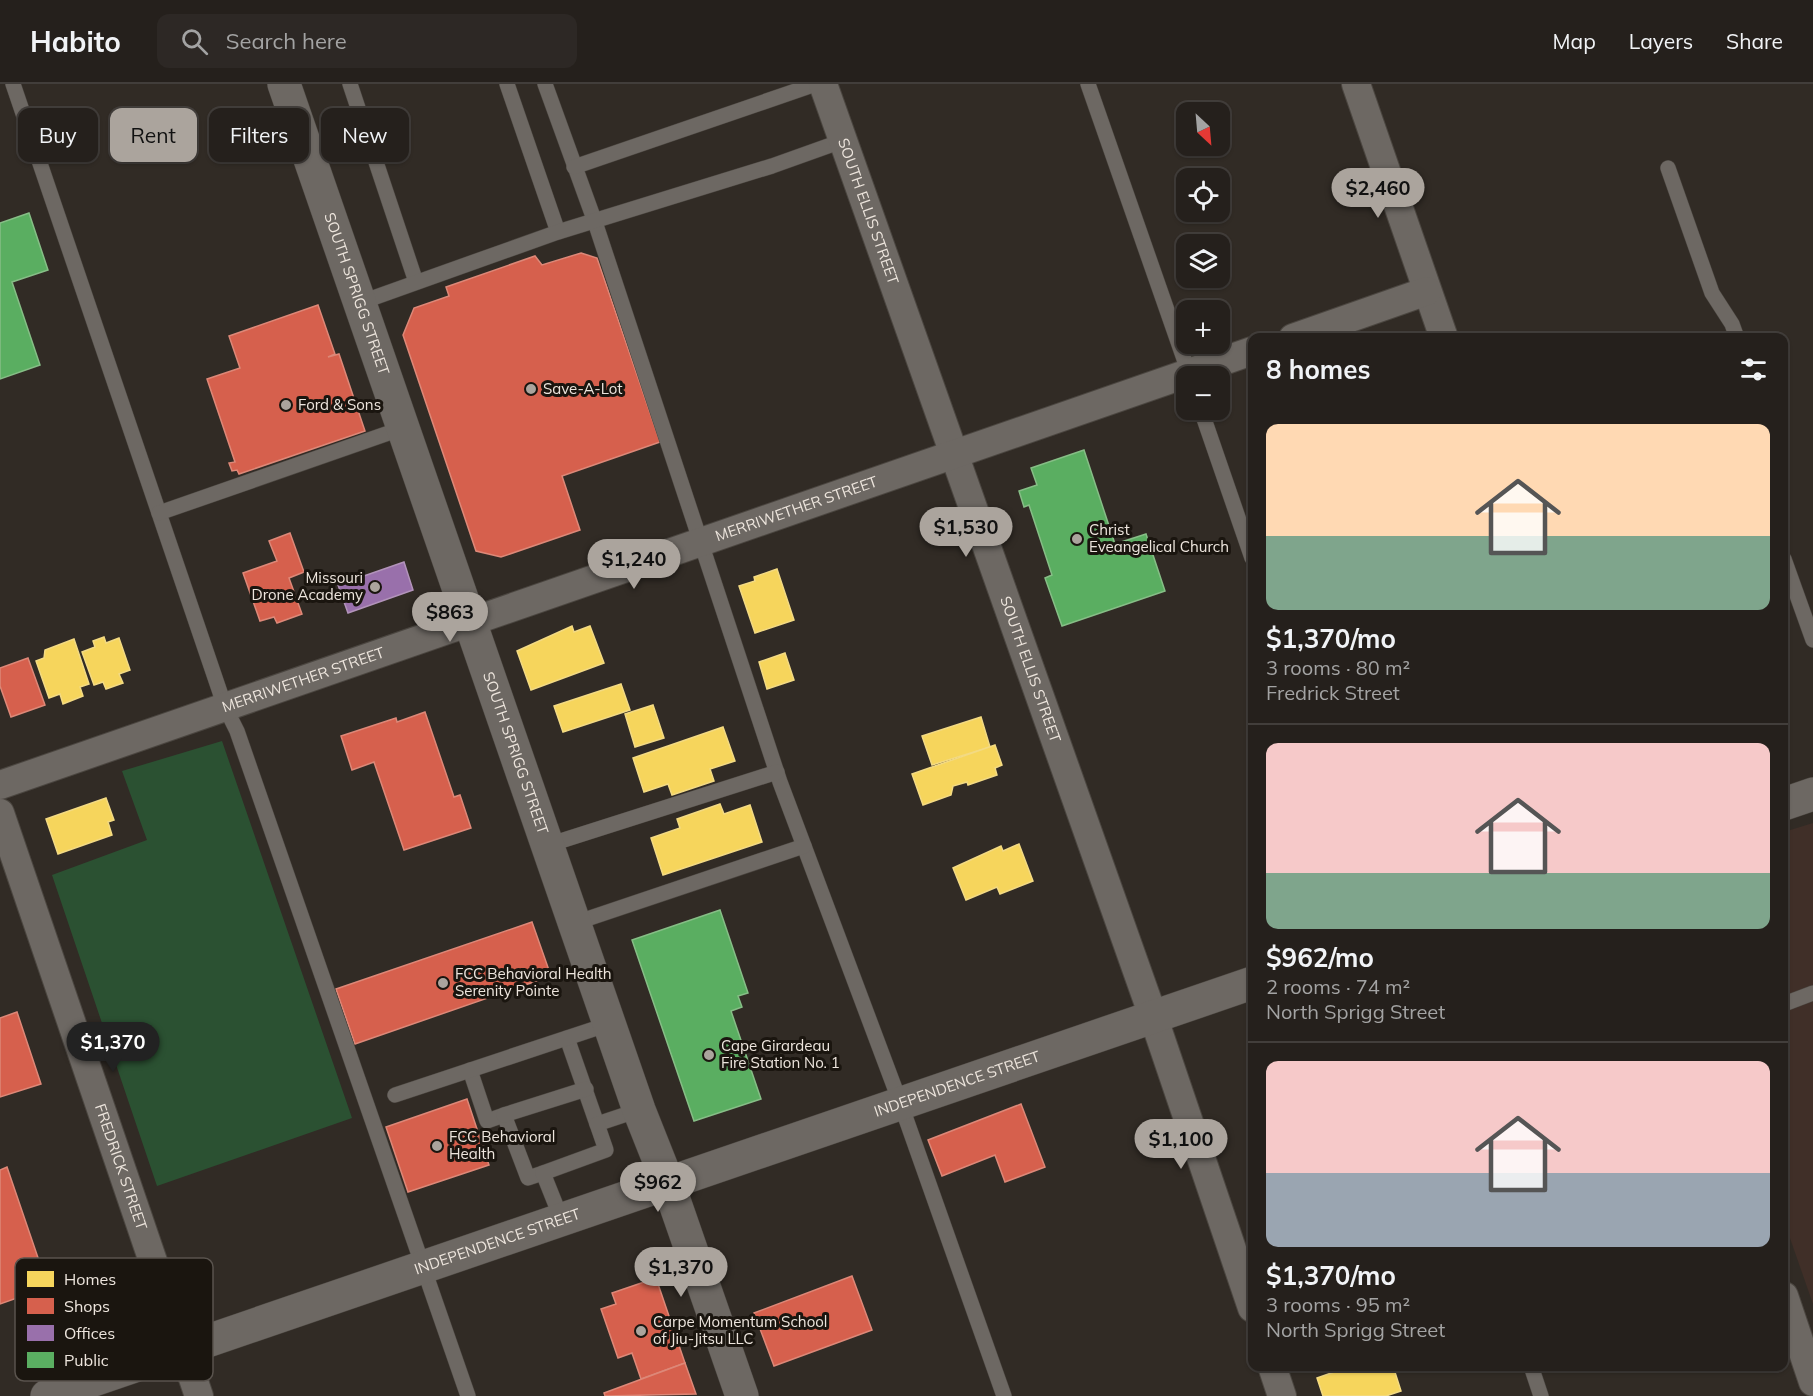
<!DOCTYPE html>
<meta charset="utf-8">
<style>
:root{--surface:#25201c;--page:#2d2825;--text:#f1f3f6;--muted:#a3a3a3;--line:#423e3b;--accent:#aba49d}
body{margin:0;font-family:Mulish,sans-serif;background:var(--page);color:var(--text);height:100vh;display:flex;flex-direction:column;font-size:22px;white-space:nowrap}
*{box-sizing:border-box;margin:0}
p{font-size:20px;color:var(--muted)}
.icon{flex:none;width:33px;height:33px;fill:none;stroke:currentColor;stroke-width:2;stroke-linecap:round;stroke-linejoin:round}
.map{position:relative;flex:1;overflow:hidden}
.details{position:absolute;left:1248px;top:249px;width:540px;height:1038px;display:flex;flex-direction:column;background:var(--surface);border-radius:12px;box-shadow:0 2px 4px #0004,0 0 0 2px var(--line)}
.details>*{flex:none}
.top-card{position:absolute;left:18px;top:24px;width:570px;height:54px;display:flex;gap:12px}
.needle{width:39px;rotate:154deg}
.buttons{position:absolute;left:1176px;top:18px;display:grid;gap:12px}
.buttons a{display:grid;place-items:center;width:54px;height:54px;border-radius:12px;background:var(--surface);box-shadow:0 2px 4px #0004,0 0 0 2px var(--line);font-size:30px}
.price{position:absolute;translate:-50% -51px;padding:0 14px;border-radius:21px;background:var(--accent);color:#111;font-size:20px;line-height:39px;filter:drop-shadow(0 2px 3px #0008)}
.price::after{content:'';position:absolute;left:50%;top:36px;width:18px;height:14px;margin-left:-9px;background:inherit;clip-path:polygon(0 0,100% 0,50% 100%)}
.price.current{background:#222;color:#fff}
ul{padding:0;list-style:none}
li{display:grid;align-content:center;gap:12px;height:318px;padding:0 18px}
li+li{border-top:2px solid var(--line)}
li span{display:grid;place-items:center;height:186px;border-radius:12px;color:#555}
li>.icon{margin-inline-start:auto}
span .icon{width:108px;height:108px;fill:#fffc;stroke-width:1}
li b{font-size:26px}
h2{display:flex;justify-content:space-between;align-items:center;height:72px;padding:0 18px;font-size:26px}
.pill{padding:0 21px;border-radius:12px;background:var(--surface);box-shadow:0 2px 4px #0004,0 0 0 2px var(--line);font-size:21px;line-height:54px}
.pill.current{background:var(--accent);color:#111}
header{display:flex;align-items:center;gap:36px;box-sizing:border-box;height:84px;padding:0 30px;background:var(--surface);border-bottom:2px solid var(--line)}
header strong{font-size:28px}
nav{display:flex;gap:33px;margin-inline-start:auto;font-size:21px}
.search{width:420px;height:54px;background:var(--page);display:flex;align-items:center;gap:15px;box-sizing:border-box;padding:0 21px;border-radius:12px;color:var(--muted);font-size:22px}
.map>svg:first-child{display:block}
.education{fill:#402f28}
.green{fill:#2b5132}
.homes{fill:#f6d55c;stroke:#f3da83;stroke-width:1.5}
.shops{fill:#d6604d;stroke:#dd8878;stroke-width:1.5}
.offices{fill:#9970ab;stroke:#b293ba;stroke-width:1.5}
.public{fill:#5aae61;stroke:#86be86;stroke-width:1.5}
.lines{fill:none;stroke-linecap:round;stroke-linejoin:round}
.lane-casing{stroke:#4b4640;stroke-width:16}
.street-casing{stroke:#4b4640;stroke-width:30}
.secondary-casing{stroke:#4b4640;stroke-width:34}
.lane{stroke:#6d6863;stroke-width:15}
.street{stroke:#6d6863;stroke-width:28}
.secondary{stroke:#6d6863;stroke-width:33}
.poi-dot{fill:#aba49d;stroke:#1a150f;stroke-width:2}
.labels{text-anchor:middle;stroke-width:6;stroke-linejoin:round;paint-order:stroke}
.street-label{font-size:15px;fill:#ede5dd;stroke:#1a150f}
.poi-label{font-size:15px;fill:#ede5dd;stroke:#1a150f;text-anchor:start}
.key{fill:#1a150f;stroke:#59534d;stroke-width:1.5}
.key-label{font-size:16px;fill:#ede5dd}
</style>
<header>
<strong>Habito</strong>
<div class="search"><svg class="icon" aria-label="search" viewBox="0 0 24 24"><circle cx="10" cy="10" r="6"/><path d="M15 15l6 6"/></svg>Search here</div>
<nav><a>Map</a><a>Layers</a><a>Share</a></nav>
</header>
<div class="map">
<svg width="1813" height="1312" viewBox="0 0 1813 1312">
<rect width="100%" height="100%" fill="#312b25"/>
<path class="education" d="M 1813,739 L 1813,1220 L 1784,1137 L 1784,748 Z"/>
<path class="green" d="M 222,657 L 352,1034 L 157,1102 L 52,791 L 147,756 L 122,687 Z"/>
<g class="homes">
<path d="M 777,485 L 794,536 L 755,549 L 739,502 L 755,497 L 754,493 Z"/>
<path d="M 572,542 L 574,548 L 590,542 L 604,579 L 531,606 L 517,567 Z"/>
<path d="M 104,553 L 106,559 L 119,554 L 130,586 L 119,590 L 123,599 L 106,605 L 103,598 L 94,601 L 82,568 L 95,563 L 93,557 Z"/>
<path d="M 74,555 L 89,600 L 80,603 L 83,612 L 63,620 L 60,610 L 49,614 L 36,577 L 44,574 L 45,566 Z"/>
<path d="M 785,569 L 794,596 L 767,605 L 759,578 Z"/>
<path d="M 621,600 L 630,626 L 563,648 L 554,622 Z"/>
<path d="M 653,621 L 664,654 L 635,663 L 625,630 Z"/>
<path d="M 981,633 L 990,663 L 932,681 L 922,652 Z"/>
<path d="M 723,643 L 735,677 L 710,685 L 714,697 L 672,711 L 668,700 L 644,708 L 633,674 Z"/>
<path d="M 995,661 L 1002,681 L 995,684 L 997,691 L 968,701 L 967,698 L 953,702 L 951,711 L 923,721 L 912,690 Z"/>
<path d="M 106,714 L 114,736 L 108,738 L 112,751 L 58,770 L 46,735 Z"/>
<path d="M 720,720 L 724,730 L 750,721 L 762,758 L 663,791 L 651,754 L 680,744 L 677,735 Z"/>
<path d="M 1019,760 L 1033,797 L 1000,810 L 997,803 L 966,816 L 953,784 L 1001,762 L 1003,767 Z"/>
<path d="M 1351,1282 L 1393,1282 L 1401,1307 L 1386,1312 L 1323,1312 L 1317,1294 Z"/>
</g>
<g class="shops">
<path d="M 581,169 L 597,174 L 660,358 L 562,392 L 580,446 L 501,473 L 476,467 L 403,251 L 414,224 L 449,212 L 446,203 L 535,172 L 542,181 Z"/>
<path d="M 318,221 L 335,270 L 328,273 L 339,270 L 365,347 L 239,390 L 237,386 L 232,387 L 229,379 L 235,378 L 207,295 L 240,284 L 229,252 Z"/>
<path d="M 290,449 L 304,488 L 289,494 L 302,530 L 277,539 L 274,533 L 260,537 L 243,489 L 277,477 L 269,457 Z"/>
<path d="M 28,574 L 45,621 L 11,633 L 0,602 L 0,584 Z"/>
<path d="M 425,628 L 454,713 L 460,711 L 471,744 L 404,766 L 374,678 L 352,686 L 341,652 L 396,634 L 397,638 Z"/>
<path d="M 532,838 L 551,892 L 355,960 L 336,905 Z"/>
<path d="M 17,928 L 41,1000 L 0,1013 L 0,934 Z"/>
<path d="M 467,1015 L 489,1081 L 408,1108 L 386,1043 Z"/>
<path d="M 1021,1020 L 1045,1083 L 1005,1098 L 995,1071 L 942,1092 L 928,1056 Z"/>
<path d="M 7,1083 L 48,1203 L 0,1220 L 0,1086 Z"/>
<path d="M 852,1192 L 872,1246 L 774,1282 L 754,1229 Z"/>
<path d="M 656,1194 L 685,1279 L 641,1295 L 632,1269 L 618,1274 L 601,1225 L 616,1220 L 612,1209 Z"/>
<path d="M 685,1279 L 696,1310 L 605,1312 L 604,1309 Z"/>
</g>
<path class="offices" d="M 404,478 L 413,506 L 348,529 L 338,501 Z"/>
<g class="public">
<path d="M 29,129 L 48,186 L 12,198 L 40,281 L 0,295 L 0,139 Z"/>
<path d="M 1084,366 L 1115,460 L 1146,450 L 1165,507 L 1062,542 L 1045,494 L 1052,491 L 1029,421 L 1024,423 L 1019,407 L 1037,401 L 1031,384 Z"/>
<path d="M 720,826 L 748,909 L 738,912 L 742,923 L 731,927 L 761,1015 L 694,1037 L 632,856 Z"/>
</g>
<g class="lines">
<defs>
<g id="lane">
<path d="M 13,0 L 225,623 L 237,647 L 468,1312"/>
<path d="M 350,0 L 416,198"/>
<path d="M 507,0 L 558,148"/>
<path d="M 545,0 L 595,138 L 780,698 L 900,1018 L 1004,1312"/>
<path d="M 1088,0 L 1190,292"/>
<path d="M 574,83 L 816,0"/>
<path d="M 1668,84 L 1712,209 L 1732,240 L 1737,254"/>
<path d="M 359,219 L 558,148 L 772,82 L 842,57"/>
<path d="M 1201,326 L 1252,474"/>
<path d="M 159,429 L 403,344"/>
<path d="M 1784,475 L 1813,556"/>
<path d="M 548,761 L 777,688"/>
<path d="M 575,839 L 804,762"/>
<path d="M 1784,920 L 1813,909"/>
<path d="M 567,954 L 597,1040 L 639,1026"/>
<path d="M 470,986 L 487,1037 L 504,1031 L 528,1094 L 543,1089"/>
<path d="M 395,1011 L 609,940"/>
<path d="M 504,1031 L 586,1005"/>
<path d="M 561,1134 L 543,1089 L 606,1066 L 597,1040"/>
<path d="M 1531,1282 L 1541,1312"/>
</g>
<g id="street">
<path id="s1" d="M 823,0 L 1153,932 L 1252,1224"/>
<path d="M 1356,0 L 1444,254"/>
<path d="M 1293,254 L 1427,207"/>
<path id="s2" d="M 0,701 L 1252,267"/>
<path id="s3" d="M 0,729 L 199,1312"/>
<path d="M 1784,1212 L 1813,1298"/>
<path d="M 1272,1282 L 1282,1312"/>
</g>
<g id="secondary">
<path id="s4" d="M 284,0 L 639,1026 L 668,1099 L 742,1312"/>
<path d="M 1784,720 L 1813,710"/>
<path id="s5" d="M 47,1312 L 1252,899"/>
</g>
</defs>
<use href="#lane" class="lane-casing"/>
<use href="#street" class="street-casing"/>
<use href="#secondary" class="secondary-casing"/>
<use href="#lane" class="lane"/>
<use href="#street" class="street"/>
<use href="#secondary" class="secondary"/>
</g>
<g class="poi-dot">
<circle cx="531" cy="305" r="6"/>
<circle cx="286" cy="321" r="6"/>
<circle cx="1077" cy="455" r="6"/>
<circle cx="375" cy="503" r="6"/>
<circle cx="443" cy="899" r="6"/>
<circle cx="709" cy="971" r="6"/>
<circle cx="437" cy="1062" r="6"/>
<circle cx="641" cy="1247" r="6"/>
</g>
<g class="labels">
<g class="street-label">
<text dy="5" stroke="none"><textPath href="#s1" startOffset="135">SOUTH ELLIS STREET</textPath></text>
<text dy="5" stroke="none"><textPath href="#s4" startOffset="222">SOUTH SPRIGG STREET</textPath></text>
<text dy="5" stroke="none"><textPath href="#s2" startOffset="843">MERRIWETHER STREET</textPath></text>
<text dy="5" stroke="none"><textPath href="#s1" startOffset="621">SOUTH ELLIS STREET</textPath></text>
<text dy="5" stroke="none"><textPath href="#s2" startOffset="321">MERRIWETHER STREET</textPath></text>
<text dy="5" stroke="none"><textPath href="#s4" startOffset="708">SOUTH SPRIGG STREET</textPath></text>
<text dy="5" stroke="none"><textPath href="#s5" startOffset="962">INDEPENDENCE STREET</textPath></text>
<text dy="5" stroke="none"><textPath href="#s3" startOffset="374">FREDRICK STREET</textPath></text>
<text dy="5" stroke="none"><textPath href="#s5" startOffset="476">INDEPENDENCE STREET</textPath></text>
</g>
<g class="poi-label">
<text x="543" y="310">Save-A-Lot</text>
<text x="298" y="326">Ford &amp; Sons</text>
<text x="1089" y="451">Christ<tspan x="1089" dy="17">Eveangelical Church</tspan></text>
<text x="363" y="499" text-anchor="end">Missouri<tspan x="363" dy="17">Drone Academy</tspan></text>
<text x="455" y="895">FCC Behavioral Health<tspan x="455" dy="17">Serenity Pointe</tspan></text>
<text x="721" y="967">Cape Girardeau<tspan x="721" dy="17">Fire Station No. 1</tspan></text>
<text x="449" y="1058">FCC Behavioral<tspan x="449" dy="17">Health</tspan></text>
<text x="653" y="1243">Carpe Momentum School<tspan x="653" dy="17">of Jiu-Jitsu LLC</tspan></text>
</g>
</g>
<rect x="15" y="1174" width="198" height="123" rx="9" class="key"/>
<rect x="27" y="1187" width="27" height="16" fill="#f6d55c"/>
<rect x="27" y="1214" width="27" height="16" fill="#d6604d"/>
<rect x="27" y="1241" width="27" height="16" fill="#9970ab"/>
<rect x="27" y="1268" width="27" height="16" fill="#5aae61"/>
<g class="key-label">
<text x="64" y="1201">Homes</text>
<text x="64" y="1228">Shops</text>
<text x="64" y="1255">Offices</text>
<text x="64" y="1282">Public</text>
</g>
</svg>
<div class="buttons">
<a><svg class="needle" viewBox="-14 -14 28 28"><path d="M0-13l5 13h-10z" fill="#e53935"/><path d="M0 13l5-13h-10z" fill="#a3a3a3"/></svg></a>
<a><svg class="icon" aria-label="locate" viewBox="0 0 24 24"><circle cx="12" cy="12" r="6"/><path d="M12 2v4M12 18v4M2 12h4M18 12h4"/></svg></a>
<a><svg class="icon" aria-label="layers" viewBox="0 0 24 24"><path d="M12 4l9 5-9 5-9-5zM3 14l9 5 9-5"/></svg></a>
<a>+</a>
<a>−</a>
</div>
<b class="price" style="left:1378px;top:135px">$2,460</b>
<b class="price" style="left:966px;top:474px">$1,530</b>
<b class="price" style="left:634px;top:506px">$1,240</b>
<b class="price" style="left:450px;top:559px">$863</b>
<b class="price current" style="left:113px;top:989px">$1,370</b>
<b class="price" style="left:1181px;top:1086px">$1,100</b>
<b class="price" style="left:658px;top:1129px">$962</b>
<b class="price" style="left:681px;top:1214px">$1,370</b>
<div class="top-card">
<a class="pill">Buy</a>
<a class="pill current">Rent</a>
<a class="pill">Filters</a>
<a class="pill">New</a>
</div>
<section class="details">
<h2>8 homes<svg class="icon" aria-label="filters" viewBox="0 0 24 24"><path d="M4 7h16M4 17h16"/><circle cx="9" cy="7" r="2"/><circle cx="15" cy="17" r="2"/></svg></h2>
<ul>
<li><span style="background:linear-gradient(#ffd9b3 60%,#7fa58c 0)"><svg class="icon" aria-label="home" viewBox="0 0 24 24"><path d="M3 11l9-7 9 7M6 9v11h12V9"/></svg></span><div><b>$1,370/mo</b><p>3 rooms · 80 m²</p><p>Fredrick Street</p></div></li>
<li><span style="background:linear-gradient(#f6c9c9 70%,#7fa58c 0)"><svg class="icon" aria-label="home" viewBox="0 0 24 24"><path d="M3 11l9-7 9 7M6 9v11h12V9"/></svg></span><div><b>$962/mo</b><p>2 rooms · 74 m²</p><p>North Sprigg Street</p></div></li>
<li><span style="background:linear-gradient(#f6c9c9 60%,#9aa5b1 0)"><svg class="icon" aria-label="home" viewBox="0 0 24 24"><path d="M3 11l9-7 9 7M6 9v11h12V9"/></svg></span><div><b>$1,370/mo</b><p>3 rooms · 95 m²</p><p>North Sprigg Street</p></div></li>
</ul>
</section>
</div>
